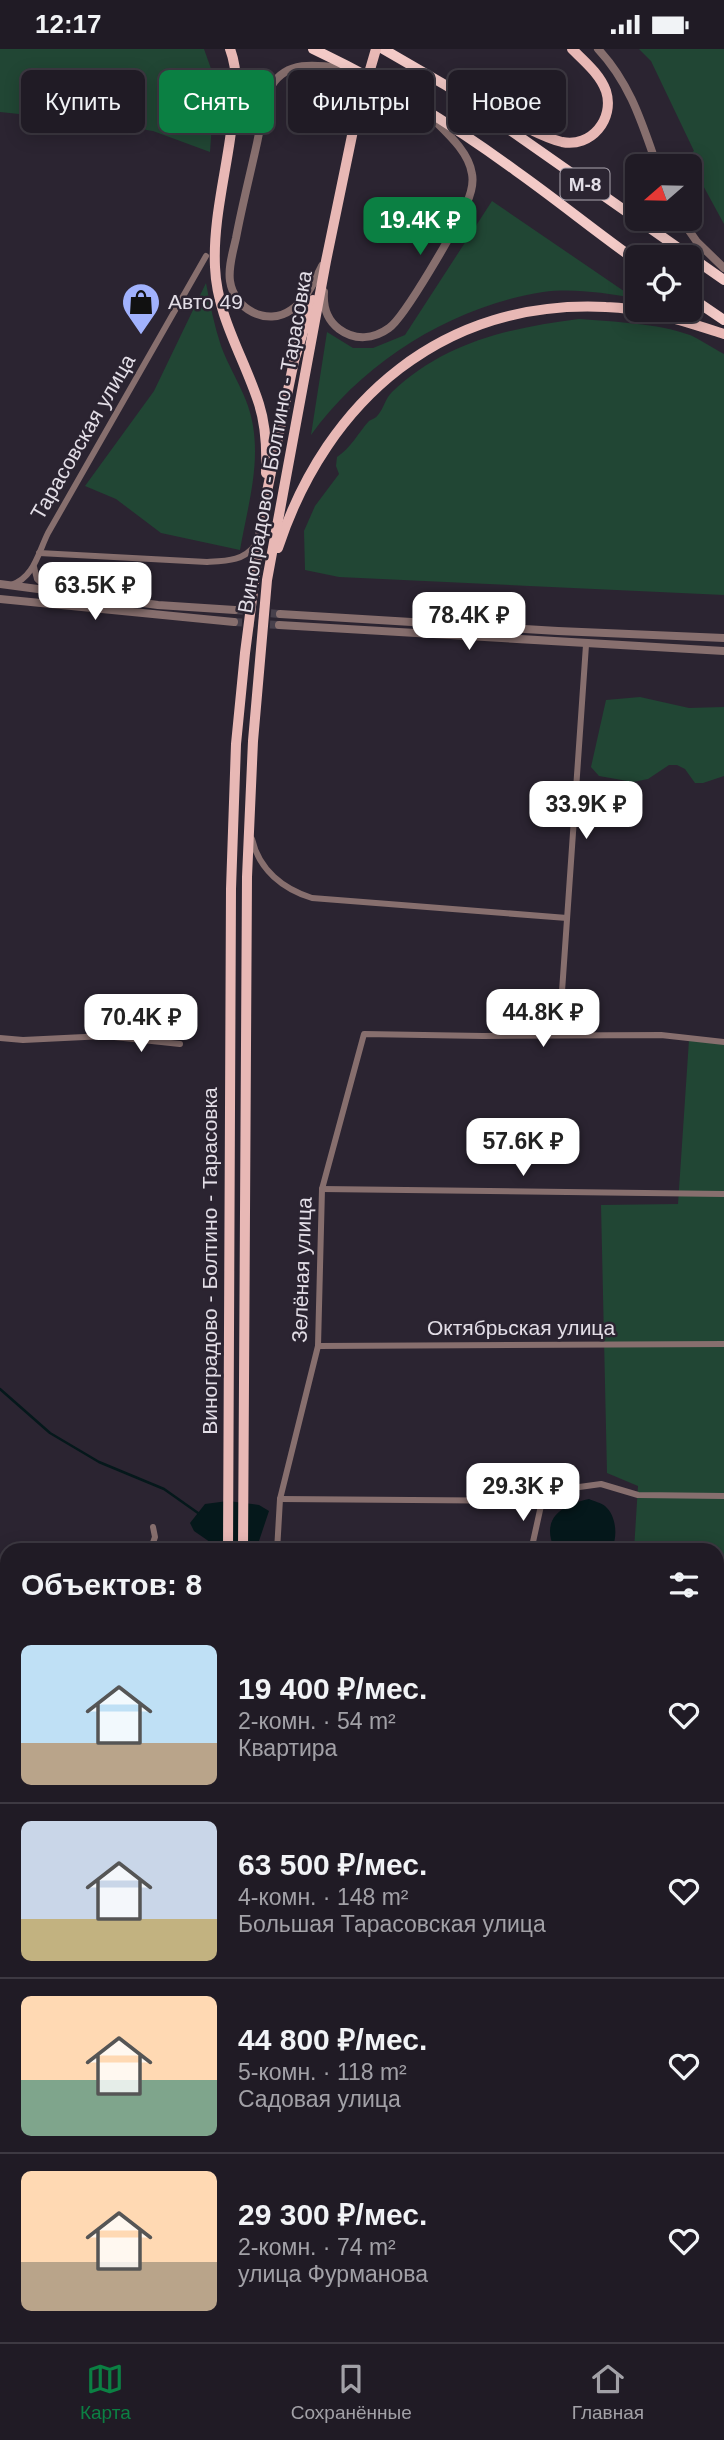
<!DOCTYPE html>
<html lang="ru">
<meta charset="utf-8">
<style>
:root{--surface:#201b25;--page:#2d2832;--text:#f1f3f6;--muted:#a2a1a7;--line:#3d3942;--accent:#0b8043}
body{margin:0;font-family:Arial,sans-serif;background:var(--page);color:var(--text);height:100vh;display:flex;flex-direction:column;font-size:26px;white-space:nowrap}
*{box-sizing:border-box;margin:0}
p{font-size:23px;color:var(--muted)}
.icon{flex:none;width:38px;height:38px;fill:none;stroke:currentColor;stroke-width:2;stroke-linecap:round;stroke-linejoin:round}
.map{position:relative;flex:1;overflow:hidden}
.side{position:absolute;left:0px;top:1494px;width:724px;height:800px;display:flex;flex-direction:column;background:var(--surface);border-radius:21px 21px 0 0;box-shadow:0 4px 18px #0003,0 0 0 2px var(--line)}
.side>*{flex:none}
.banner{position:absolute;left:21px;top:21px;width:682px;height:63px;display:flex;gap:14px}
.needle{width:46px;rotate:250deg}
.tools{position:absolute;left:625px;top:105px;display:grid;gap:14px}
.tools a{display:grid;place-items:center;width:77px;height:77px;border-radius:10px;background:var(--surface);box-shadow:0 4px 18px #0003,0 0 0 2px var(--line);font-size:35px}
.price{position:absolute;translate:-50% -60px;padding:0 16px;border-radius:14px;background:#fff;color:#222;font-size:23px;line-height:46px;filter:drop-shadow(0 2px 4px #0008)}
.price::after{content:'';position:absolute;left:50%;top:42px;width:21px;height:16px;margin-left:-10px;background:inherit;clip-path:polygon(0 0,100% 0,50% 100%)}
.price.selected{background:var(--accent);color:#fff}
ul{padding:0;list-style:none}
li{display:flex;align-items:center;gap:21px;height:175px;padding:0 21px}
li+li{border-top:2px solid var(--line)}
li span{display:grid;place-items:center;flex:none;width:196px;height:140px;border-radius:10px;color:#555}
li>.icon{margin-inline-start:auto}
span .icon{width:84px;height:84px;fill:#fffc;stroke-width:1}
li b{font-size:30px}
h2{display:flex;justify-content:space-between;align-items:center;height:84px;padding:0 21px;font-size:30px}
.pill{padding:0 24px;border-radius:10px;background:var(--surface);box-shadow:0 4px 18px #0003,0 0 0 2px var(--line);font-size:24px;line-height:63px}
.pill.selected{background:var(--accent);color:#fff}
.status{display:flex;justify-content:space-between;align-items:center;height:49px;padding:0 35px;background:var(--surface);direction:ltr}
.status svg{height:19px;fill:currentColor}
.tabs{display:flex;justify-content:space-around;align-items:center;height:98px;border-top:2px solid var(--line);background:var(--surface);font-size:19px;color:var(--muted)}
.tabs a{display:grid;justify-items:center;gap:4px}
.tabs .selected{color:var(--accent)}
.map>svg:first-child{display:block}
.green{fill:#214634}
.water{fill:#05181b}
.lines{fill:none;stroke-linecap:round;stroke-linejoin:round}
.stream{stroke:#05181b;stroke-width:2.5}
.tertiary-tunnel{stroke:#47404c;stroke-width:8;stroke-dasharray:8 4;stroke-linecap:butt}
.minor{stroke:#876f6e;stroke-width:6}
.tertiary{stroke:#876f6e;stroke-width:8}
.primary{stroke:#e8b8b5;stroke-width:10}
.trunk{stroke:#f3cac7;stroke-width:10}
.rail{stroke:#bcb7c1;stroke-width:2.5;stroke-dasharray:9 9;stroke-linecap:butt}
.primary-bridge{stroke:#e8b8b5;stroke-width:10}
.labels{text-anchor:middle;stroke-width:5;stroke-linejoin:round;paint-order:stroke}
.shield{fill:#2b2431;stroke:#aca6b0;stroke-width:2}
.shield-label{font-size:19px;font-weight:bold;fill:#e3dee7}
.poi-label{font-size:21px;fill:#e3dee7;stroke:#2b2431;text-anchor:start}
.street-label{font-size:21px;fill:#e3dee7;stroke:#2b2431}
</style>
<div class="status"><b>12:17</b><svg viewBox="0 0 49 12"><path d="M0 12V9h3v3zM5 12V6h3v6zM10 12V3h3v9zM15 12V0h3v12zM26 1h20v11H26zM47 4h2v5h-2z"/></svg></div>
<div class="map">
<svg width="724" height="2293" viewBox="0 0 724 2293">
<rect width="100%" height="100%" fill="#2b2431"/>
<g class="green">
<path d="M 0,0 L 204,0 L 215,31 L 210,103 L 153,82 L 105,74 L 0,63 Z"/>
<path d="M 639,0 L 724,0 L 724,175 L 687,107 L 694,102 L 651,12 Z"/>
<path d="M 492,152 L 634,249 C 605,244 573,239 543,243 C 453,257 364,312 311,386 L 327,283 L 353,299 L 373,299 L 405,286 Z"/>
<path d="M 206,234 C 210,255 214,276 221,297 C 231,324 249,348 253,377 C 260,419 247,460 240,501 L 161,484 L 116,450 L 85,437 L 154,342 Z"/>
<path d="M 579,270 C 615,273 656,274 690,286 C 701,291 713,299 724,305 L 724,546 L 339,528 L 305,521 L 304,482 L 315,457 L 339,425 L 336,417 L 337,408 C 351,399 358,384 369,372 C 372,370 376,369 378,366 C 384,359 385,350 392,343 C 445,293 509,279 579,270 Z"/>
<path d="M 640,648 L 689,659 L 724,658 L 724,727 L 703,734 L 695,734 L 685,720 L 677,716 L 669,716 L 648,730 L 633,733 L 599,727 L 591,718 L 606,651 Z"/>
<path d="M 689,991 L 724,995 L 724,1624 L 718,1624 L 718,1502 L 634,1501 L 638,1437 L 607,1424 L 601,1156 L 678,1155 Z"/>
</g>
<g class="water">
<path d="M 589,1450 C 593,1452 602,1454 605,1457 C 617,1467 618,1490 611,1501 L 555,1501 C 540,1470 561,1456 589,1450 Z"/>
<path d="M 228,1452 L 259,1456 L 269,1462 L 256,1501 L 220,1500 L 194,1482 L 190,1474 L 205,1455 Z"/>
</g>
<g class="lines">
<g class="stream">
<path d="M 0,1340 L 50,1384 L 99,1413 L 164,1440 L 198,1464"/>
<path d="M 718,2006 L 724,2032"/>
</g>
<g class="tertiary-tunnel">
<path d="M 235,561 L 280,565"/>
<path d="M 234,573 L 279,576"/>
</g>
<g class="minor">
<path d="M 39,504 L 207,513 C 227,512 244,512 256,495"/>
<path d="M 34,518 L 37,530 L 48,540"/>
<path d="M 11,536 C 34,529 38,504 48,484 L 206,207"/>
<path d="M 252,790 C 259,821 283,840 312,849 L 567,869"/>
<path d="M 559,986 L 586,596"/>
<path d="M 0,989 L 23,991 L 105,987 L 180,995"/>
<path d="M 322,1140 L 724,1145"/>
<path d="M 318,1297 L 724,1295"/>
<path d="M 280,1450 L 542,1452 L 572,1439 L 601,1435 L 638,1446 L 724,1447"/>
<path d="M 150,1502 L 155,1488 L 153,1478"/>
<path d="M 277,1502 L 280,1450 L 318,1297 L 322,1140 L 364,985 L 483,987 L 661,986 L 724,993"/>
<path d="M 531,1502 L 542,1452"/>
<path d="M 0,1544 L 7,1544"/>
<path d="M 718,1606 L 724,1606"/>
<path d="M 0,1631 L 7,1631"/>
<path d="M 0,1694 L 7,1694"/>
<path d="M 718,1713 L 724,1713"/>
<path d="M 718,1890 L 724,1890"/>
<path d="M 0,2055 L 7,2032"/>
<path d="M 718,2137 L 724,2135"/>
<path d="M 0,2142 L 7,2139"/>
<path d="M 0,2230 L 7,2226"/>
<path d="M 718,2268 L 724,2265"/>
<path d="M 270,2287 L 271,2293"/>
<path d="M 313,2293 L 337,2287"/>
<path d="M 656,2293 L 670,2287"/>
</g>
<g class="tertiary">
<path d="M 598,0 C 630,34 642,74 657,117"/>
<path d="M 681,170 L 697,193 L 724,219"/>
<path d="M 322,217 C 314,233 306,251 291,261 C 267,278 234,260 230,232 C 228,218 233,203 236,189 C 242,157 250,126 257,94 C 261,75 264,54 272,36 C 289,9 322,17 350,20"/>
<path d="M 324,243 C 323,257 327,271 339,280 C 355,292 374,290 389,279 C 405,268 457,177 466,156 C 470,147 474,135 472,125 C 469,103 447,84 432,69"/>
<path d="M 0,535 L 158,556 L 235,561"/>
<path d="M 0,550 L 234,573"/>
<path d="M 280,565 L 558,582 L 724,589"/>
<path d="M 279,576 L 724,602"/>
</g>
<g class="primary">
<path d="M 230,0 C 241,29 234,60 230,90 C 224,132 213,175 215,218 C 217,268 244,308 259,355 C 266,377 267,400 266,424"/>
<path d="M 469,48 C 493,60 537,87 562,93 C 591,99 615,70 606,42 C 600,25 584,12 572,0"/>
<path d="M 278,499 C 327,350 444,250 606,258 C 646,259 686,273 724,285"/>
<path d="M 228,1502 L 231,840 L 236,695 L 245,604 L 264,457 L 294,312 L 313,251"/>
<path d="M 243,1502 L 247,828 L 253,692 L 267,531 L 326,212 L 355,72"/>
<path d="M 224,2293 L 224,2287"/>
<path d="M 241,2293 L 241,2287"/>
</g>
<g class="trunk">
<path d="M 313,0 C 385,34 452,75 516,122 C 557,151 596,183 637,212"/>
<path d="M 383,0 L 447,37 L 724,231"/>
<path d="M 690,248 L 724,271"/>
</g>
<g class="rail">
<path d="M 0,1642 L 7,1642"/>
<path d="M 718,1642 L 724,1642"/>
<path d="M 0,1657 L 7,1657"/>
<path d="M 718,1658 L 724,1658"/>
<path d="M 0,1676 L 7,1676"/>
</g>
<path class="primary-bridge" d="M 355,72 L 376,0"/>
</g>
<defs>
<symbol id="shop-pin" viewBox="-11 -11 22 30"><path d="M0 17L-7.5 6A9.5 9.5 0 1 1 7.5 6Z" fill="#a1b2fd" stroke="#2b2431"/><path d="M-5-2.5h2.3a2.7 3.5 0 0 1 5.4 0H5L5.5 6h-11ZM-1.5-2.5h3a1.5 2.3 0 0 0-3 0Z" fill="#111"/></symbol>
</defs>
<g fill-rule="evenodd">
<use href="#shop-pin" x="119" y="231" width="44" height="60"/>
</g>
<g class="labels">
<rect class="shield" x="560.5" y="119.5" width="49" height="31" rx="5"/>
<g class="shield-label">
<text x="585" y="142">М-8</text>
</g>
<g class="poi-label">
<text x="168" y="260">Авто 49</text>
</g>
<g class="street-label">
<text transform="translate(83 388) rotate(-60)" y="7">Тарасовская улица</text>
<text transform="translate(275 393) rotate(-80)" y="7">Виноградово - Болтино - Тарасовка</text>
<text transform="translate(210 1212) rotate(-90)" y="7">Виноградово - Болтино - Тарасовка</text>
<text transform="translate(302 1221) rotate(-88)" y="7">Зелёная улица</text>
<text x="521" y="1286">Октябрьская улица</text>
</g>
</g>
</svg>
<div class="tools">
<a><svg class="needle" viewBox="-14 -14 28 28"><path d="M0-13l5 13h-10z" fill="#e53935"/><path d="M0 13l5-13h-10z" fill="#a2a1a7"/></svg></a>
<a><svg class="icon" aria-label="locate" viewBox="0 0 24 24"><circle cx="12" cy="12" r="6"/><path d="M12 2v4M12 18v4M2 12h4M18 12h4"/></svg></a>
</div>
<b class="price selected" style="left:420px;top:208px">19.4K ₽</b>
<b class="price" style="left:95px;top:573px">63.5K ₽</b>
<b class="price" style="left:469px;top:603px">78.4K ₽</b>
<b class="price" style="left:586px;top:792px">33.9K ₽</b>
<b class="price" style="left:543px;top:1000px">44.8K ₽</b>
<b class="price" style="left:141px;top:1005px">70.4K ₽</b>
<b class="price" style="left:523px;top:1129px">57.6K ₽</b>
<b class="price" style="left:523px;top:1474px">29.3K ₽</b>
<div class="banner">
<a class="pill">Купить</a>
<a class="pill selected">Снять</a>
<a class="pill">Фильтры</a>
<a class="pill">Новое</a>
</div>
<section class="side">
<h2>Объектов: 8<svg class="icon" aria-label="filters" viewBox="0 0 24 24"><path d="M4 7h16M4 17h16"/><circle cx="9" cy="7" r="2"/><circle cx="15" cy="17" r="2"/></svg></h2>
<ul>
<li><span style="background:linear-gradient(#bfe0f5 70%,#b9a48a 0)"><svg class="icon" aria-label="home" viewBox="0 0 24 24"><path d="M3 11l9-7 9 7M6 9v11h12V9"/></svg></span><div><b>19 400 ₽/мес.</b><p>2-комн. · 54 m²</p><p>Квартира</p></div><svg class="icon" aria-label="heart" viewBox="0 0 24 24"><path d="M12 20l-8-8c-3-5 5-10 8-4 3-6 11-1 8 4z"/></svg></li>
<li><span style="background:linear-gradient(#c9d6e8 70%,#c2b280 0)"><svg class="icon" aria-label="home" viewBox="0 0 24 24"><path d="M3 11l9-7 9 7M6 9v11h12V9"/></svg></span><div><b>63 500 ₽/мес.</b><p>4-комн. · 148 m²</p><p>Большая Тарасовская улица</p></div><svg class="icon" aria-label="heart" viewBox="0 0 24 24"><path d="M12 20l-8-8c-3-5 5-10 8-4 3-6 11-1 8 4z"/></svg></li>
<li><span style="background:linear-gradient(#ffd9b3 60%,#7fa58c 0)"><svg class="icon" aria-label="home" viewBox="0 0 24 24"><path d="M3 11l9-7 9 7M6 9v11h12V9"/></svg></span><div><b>44 800 ₽/мес.</b><p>5-комн. · 118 m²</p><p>Садовая улица</p></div><svg class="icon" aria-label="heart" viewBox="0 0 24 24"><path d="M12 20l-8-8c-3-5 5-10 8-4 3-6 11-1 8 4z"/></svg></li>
<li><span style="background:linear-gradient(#ffd9b3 65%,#b9a48a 0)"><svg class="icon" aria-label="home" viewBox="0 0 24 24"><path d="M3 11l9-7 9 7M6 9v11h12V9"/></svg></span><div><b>29 300 ₽/мес.</b><p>2-комн. · 74 m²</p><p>улица Фурманова</p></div><svg class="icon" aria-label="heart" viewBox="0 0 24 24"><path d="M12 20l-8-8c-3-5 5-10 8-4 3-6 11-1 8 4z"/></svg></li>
</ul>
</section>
</div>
<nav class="tabs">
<a class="selected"><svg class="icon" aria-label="map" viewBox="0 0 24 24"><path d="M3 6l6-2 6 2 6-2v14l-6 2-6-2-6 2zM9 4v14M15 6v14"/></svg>Карта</a>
<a><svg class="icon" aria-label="saved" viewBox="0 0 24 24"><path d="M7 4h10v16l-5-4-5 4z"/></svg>Сохранённые</a>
<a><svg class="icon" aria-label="home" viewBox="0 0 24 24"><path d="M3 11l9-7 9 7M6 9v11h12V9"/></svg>Главная</a>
</nav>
